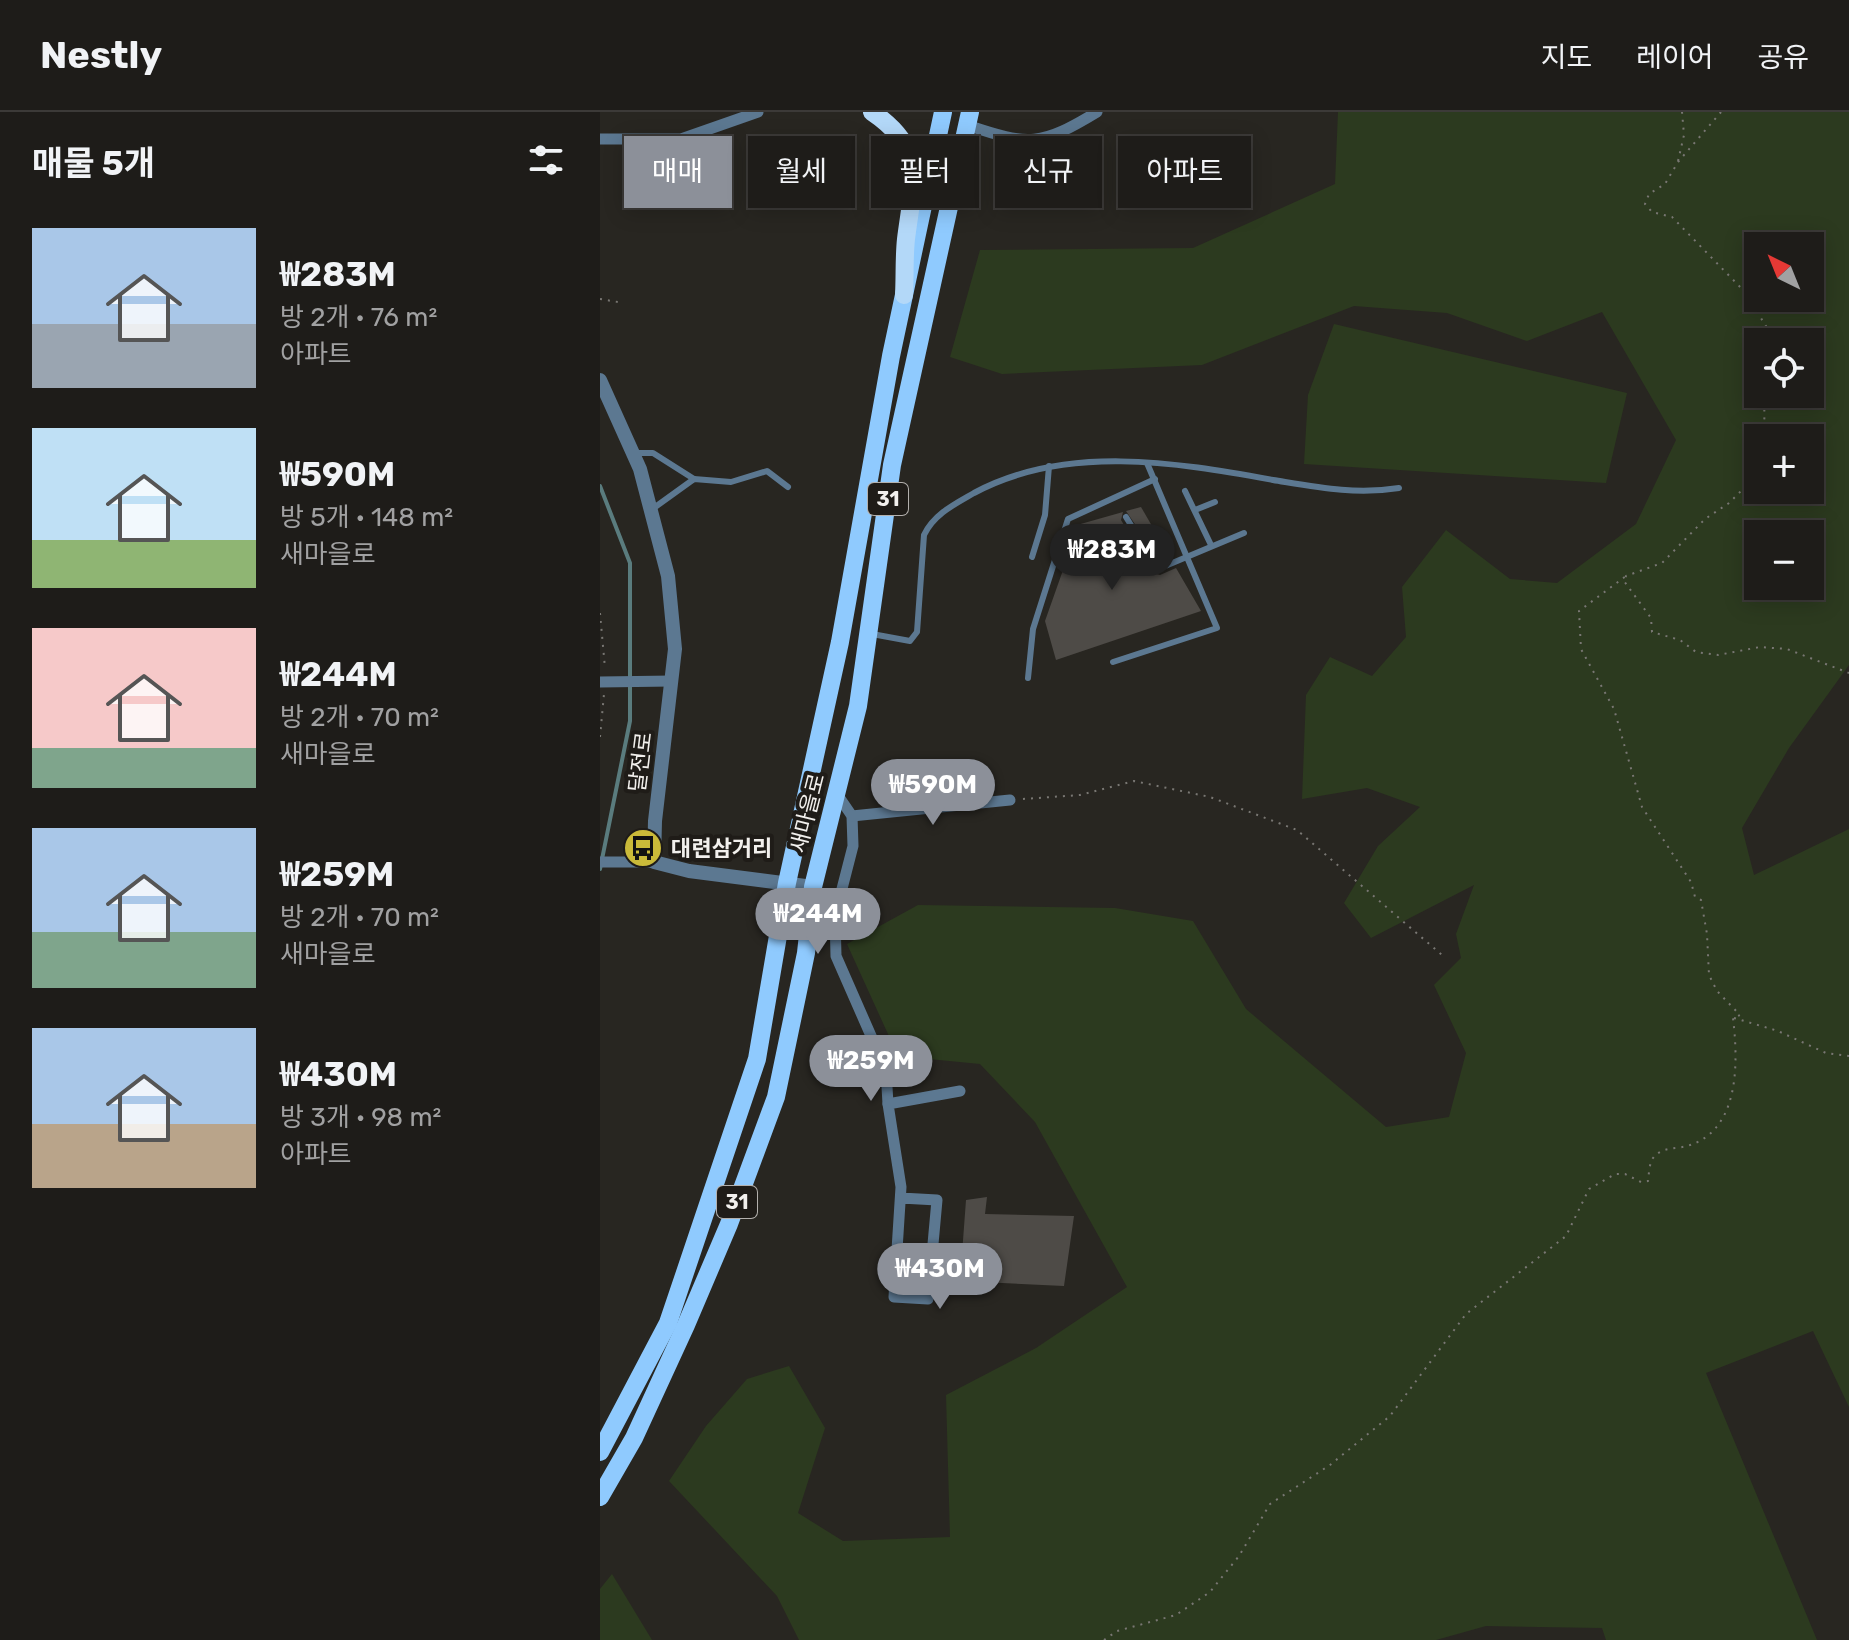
<!DOCTYPE html>
<html lang="ko">
<meta charset="utf-8">
<style>
:root{--surface:#1e1c19;--page:#262522;--text:#f1f3f6;--muted:#a1a1a2;--line:#3c3a38;--accent:#8c9099}
body{margin:0;font-family:Rubik,"Noto Sans KR",sans-serif;background:var(--page);color:var(--text);height:100vh;display:flex;flex-direction:column;font-size:30px;white-space:nowrap}
*{box-sizing:border-box;margin:0}
p{font-size:26px;color:var(--muted)}
.icon{flex:none;width:44px;height:44px;fill:none;stroke:currentColor;stroke-width:2;stroke-linecap:round;stroke-linejoin:round}
.map{position:relative;flex:1;overflow:hidden}
.details{display:flex;flex-direction:column;background:var(--surface);width:600px}
.details>*{flex:none}
.top-card{position:absolute;left:24px;top:24px;width:760px;height:72px;display:flex;gap:16px}
.needle{width:52px;rotate:317deg}
.controls{position:absolute;left:1144px;top:120px;display:grid;gap:16px}
.controls a{display:grid;place-items:center;width:80px;height:80px;border-radius:0px;background:var(--surface);box-shadow:0 4px 20px #0003,0 0 0 2px var(--line);font-size:40px}
.price{position:absolute;translate:-50% -68px;padding:0 18px;border-radius:28px;background:var(--accent);color:#fff;font-size:26px;line-height:52px;filter:drop-shadow(0 2px 4px #0008)}
.price::after{content:'';position:absolute;left:50%;top:48px;width:24px;height:18px;margin-left:-12px;background:inherit;clip-path:polygon(0 0,100% 0,50% 100%)}
.price.selected{background:#222;color:#fff}
ul{padding:0;list-style:none}
li{display:flex;align-items:center;gap:24px;height:200px;padding:0 32px}
li span{display:grid;place-items:center;flex:none;width:224px;height:160px;border-radius:0px;color:#555}
li>.icon{margin-inline-start:auto}
span .icon{width:96px;height:96px;fill:#fffc;stroke-width:1}
li b{font-size:34px}
h2{display:flex;justify-content:space-between;align-items:center;height:96px;padding:0 32px;font-size:34px}
.tag{padding:0 28px;border-radius:0px;background:var(--surface);box-shadow:0 4px 20px #0003,0 0 0 2px var(--line);font-size:28px;line-height:72px}
.tag.selected{background:var(--accent);color:#fff}
header{display:flex;align-items:center;gap:48px;box-sizing:border-box;height:112px;padding:0 40px;background:var(--surface);border-bottom:2px solid var(--line)}
header strong{font-size:38px}
nav{display:flex;gap:44px;margin-inline-start:auto;font-size:28px}
main{display:flex;flex:1;min-height:0}
.map>svg:first-child{display:block}
.green{fill:#2c3a1f;fill-rule:evenodd}
.lines{fill:none;stroke-linecap:round;stroke-linejoin:round}
.stream{stroke:#5a7c7e;stroke-width:4}
.building{fill:#4e4b47}
.path{stroke:#797773;stroke-width:2;stroke-dasharray:2 6;stroke-linecap:butt}
.service{stroke:#5c7891;stroke-width:6}
.minor{stroke:#5c7891;stroke-width:11}
.tertiary{stroke:#5c7891;stroke-width:14}
.primary{stroke:#8fcafe;stroke-width:18}
.trunk{stroke:#b3d8f8;stroke-width:18}
.labels{text-anchor:middle;stroke-width:8;stroke-linejoin:round;paint-order:stroke}
.shield{fill:#1f1c18;stroke:#b3b0ad;stroke-width:2}
.shield-label{font-size:20px;font-weight:bold;fill:#f2f0ed}
.street-label{font-size:22px;fill:#f2f0ed;stroke:#1f1c18}
.poi-label{font-size:22px;font-weight:bold;fill:#f2f0ed;stroke:#1f1c18;text-anchor:start}
</style>
<header>
<strong>Nestly</strong>
<nav><a>지도</a><a>레이어</a><a>공유</a></nav>
</header>
<main>
<section class="details">
<h2>매물 5개<svg class="icon" aria-label="filters" viewBox="0 0 24 24"><path d="M4 7h16M4 17h16"/><circle cx="9" cy="7" r="2"/><circle cx="15" cy="17" r="2"/></svg></h2>
<ul>
<li><span style="background:linear-gradient(#a9c7e8 60%,#9aa5b1 0)"><svg class="icon" aria-label="home" viewBox="0 0 24 24"><path d="M3 11l9-7 9 7M6 9v11h12V9"/></svg></span><div><b>₩283M</b><p>방 2개 · 76 m²</p><p>아파트</p></div></li>
<li><span style="background:linear-gradient(#bfe0f5 70%,#8fb573 0)"><svg class="icon" aria-label="home" viewBox="0 0 24 24"><path d="M3 11l9-7 9 7M6 9v11h12V9"/></svg></span><div><b>₩590M</b><p>방 5개 · 148 m²</p><p>새마을로</p></div></li>
<li><span style="background:linear-gradient(#f6c9c9 75%,#7fa58c 0)"><svg class="icon" aria-label="home" viewBox="0 0 24 24"><path d="M3 11l9-7 9 7M6 9v11h12V9"/></svg></span><div><b>₩244M</b><p>방 2개 · 70 m²</p><p>새마을로</p></div></li>
<li><span style="background:linear-gradient(#a9c7e8 65%,#7fa58c 0)"><svg class="icon" aria-label="home" viewBox="0 0 24 24"><path d="M3 11l9-7 9 7M6 9v11h12V9"/></svg></span><div><b>₩259M</b><p>방 2개 · 70 m²</p><p>새마을로</p></div></li>
<li><span style="background:linear-gradient(#a9c7e8 60%,#b9a48a 0)"><svg class="icon" aria-label="home" viewBox="0 0 24 24"><path d="M3 11l9-7 9 7M6 9v11h12V9"/></svg></span><div><b>₩430M</b><p>방 3개 · 98 m²</p><p>아파트</p></div></li>
</ul>
</section>
<div class="map">
<svg width="1249" height="1528" viewBox="0 0 1249 1528">
<rect width="100%" height="100%" fill="#282621"/>
<g class="green">
<path d="M 738,0 L 1249,0 L 1249,553 L 1189,636 L 1142,716 L 1154,763 L 1249,717 L 1249,1295 L 1213,1219 L 1106,1261 L 1217,1528 L 1006,1528 L 1002,1516 L 886,1514 L 836,1528 L 199,1528 L 177,1484 L 69,1369 L 106,1314 L 147,1267 L 189,1254 L 225,1316 L 198,1401 L 243,1429 L 350,1425 L 346,1283 L 436,1236 L 527,1175 L 435,1010 L 380,952 L 298,944 L 247,832 L 318,793 L 515,796 L 593,809 L 646,897 L 786,1015 L 849,1005 L 866,941 L 834,873 L 861,846 L 856,822 L 874,773 L 771,826 L 744,791 L 778,734 L 820,695 L 767,676 L 702,687 L 706,583 L 730,545 L 772,564 L 806,525 L 802,475 L 846,418 L 910,467 L 957,471 L 1036,412 L 1076,328 L 1002,200 L 927,229 L 847,201 L 754,194 L 602,253 L 402,262 L 350,245 L 380,138 L 593,136 L 735,72 ZM 1210,134 L 1210,186 L 1158,186 L 1158,134 ZM 1210,230 L 1210,282 L 1158,282 L 1158,230 ZM 1158,326 L 1210,326 L 1210,378 L 1158,378 ZM 1158,422 L 1210,422 L 1210,474 L 1158,474 Z"/>
<path d="M 734,212 L 1027,281 L 1006,371 L 704,352 L 708,283 Z"/>
<path d="M 12,1462 L 52,1528 L 0,1528 L 0,1477 Z"/>
</g>
<g class="lines">
<path class="stream" d="M 0,374 L 30,451 L 30,609 L 0,757"/>
</g>
<g class="building">
<path d="M 541,395 L 570,445 L 560,449 L 526,399 Z"/>
<path d="M 523,400 L 521,408 L 553,461 L 560,463 L 576,456 L 601,499 L 456,548 L 445,509 L 468,444 L 490,436 L 477,413 Z"/>
<path d="M 387,1085 L 385,1102 L 474,1104 L 464,1174 L 360,1169 L 366,1088 Z"/>
</g>
<g class="lines">
<g class="path">
<path d="M 1121,0 L 1078,50 L 1065,72 L 1049,82 L 1045,92 L 1052,100 L 1072,105 L 1144,179 L 1176,230"/>
<path d="M 1078,49 L 1084,23 L 1082,0"/>
<path d="M 0,187 L 18,190"/>
<path d="M 1160,282 L 1165,301 L 1162,326"/>
<path d="M 1158,345 L 1151,369 L 1129,391 L 1105,407 L 1062,451 L 1026,464 L 1024,469 L 1051,506 L 1052,520 L 1080,528 L 1096,540 L 1118,543 L 1160,535 L 1187,537 L 1249,561"/>
<path d="M 0,501 L 5,556"/>
<path d="M 0,625 L 4,582"/>
<path d="M 423,687 L 480,683 L 534,669 L 610,685 L 697,718 L 842,843"/>
<path d="M 1134,906 L 1178,919 L 1226,941 L 1249,944"/>
<path d="M 504,1528 L 517,1519 L 576,1503 L 610,1480 L 639,1444 L 670,1392 L 730,1353 L 790,1304 L 866,1202 L 966,1124 L 989,1077 L 1015,1062 L 1025,1062 L 1041,1070 L 1048,1069 C 1049,1062 1049,1052 1053,1046 C 1061,1035 1076,1037 1087,1034 C 1141,1019 1138,948 1133,906 L 1140,903 L 1117,879 L 1109,863 L 1107,822 L 1101,788 L 1095,785 L 1091,770 L 1042,695 L 1014,597 L 981,537 L 979,499 L 1026,464"/>
</g>
<g class="service">
<path d="M 33,341 L 53,341 L 94,367"/>
<path d="M 585,379 L 611,433"/>
<path d="M 51,398 L 94,367 L 131,370 L 167,359 L 188,375"/>
<path d="M 595,398 L 615,390"/>
<path d="M 526,405 L 558,457 L 644,421"/>
<path d="M 432,445 L 445,403 L 449,354"/>
<path d="M 272,522 L 310,529 L 317,520 L 324,423 C 334,402 355,392 374,381 C 465,332 575,350 673,368 C 716,375 755,383 799,376"/>
<path d="M 513,550 L 617,516 L 547,351"/>
<path d="M 428,566 L 433,517 L 468,407 L 555,367"/>
</g>
<g class="minor">
<path d="M 367,13 C 429,34 441,34 497,0"/>
<path d="M 0,27 L 81,27 L 158,0"/>
<path d="M 0,570 L 72,569"/>
<path d="M 237,682 L 252,704 L 253,734 L 235,804 L 236,844 L 286,958 L 288,992"/>
<path d="M 252,704 L 410,688"/>
<path d="M 0,750 L 54,750"/>
<path d="M 301,1086 L 337,1088 L 328,1187 L 294,1185 L 301,1075 L 288,992 L 360,979"/>
</g>
<path class="tertiary" d="M 0,268 L 40,357 L 68,464 L 75,537 L 55,709 L 54,750 L 89,759 L 213,775"/>
<g class="primary">
<path d="M 0,1340 L 68,1211 L 157,947 L 187,771 L 240,530 L 291,244 L 343,0"/>
<path d="M 0,1385 L 34,1326 L 86,1213 L 129,1112 L 176,985 L 206,841 L 213,775 L 258,594 L 292,353 L 370,0"/>
</g>
<path class="trunk" d="M 272,0 C 327,37 313,70 306,127 C 304,145 305,165 304,183"/>
</g>
<defs>
<symbol id="bus-disc" viewBox="-11 -11 22 22"><circle r="9.5" fill="#caba39" stroke="#1f1c18"/><path d="M-5-6H5V4H4V6H2V4H-2V6H-4V4H-5ZM-3.5-4V0h7V-4ZM-3.5 1.2v1.5H-2V1.2ZM2 1.2v1.5H3.5V1.2Z" fill="#111"/></symbol>
</defs>
<g fill-rule="evenodd">
<use href="#bus-disc" x="21" y="714" width="44" height="44"/>
</g>
<g class="labels">
<g class="shield">
<rect x="268" y="371" width="40" height="32" rx="6"/>
<rect x="117" y="1074" width="40" height="32" rx="6"/>
</g>
<g class="shield-label">
<text x="288" y="394">31</text>
<text x="137" y="1097">31</text>
</g>
<g class="street-label">
<text transform="translate(40 650) rotate(-83)" y="8">달전로</text>
<text transform="translate(207 701) rotate(-76)" y="8">새마을로</text>
</g>
<g class="poi-label">
<text x="71" y="744">대련삼거리</text>
</g>
</g>
</svg>
<div class="controls">
<a><svg class="needle" viewBox="-14 -14 28 28"><path d="M0-13l5 13h-10z" fill="#e53935"/><path d="M0 13l5-13h-10z" fill="#a1a1a2"/></svg></a>
<a><svg class="icon" aria-label="locate" viewBox="0 0 24 24"><circle cx="12" cy="12" r="6"/><path d="M12 2v4M12 18v4M2 12h4M18 12h4"/></svg></a>
<a>+</a>
<a>−</a>
</div>
<b class="price selected" style="left:512px;top:480px">₩283M</b>
<b class="price" style="left:333px;top:715px">₩590M</b>
<b class="price" style="left:218px;top:844px">₩244M</b>
<b class="price" style="left:271px;top:991px">₩259M</b>
<b class="price" style="left:340px;top:1199px">₩430M</b>
<div class="top-card">
<a class="tag selected">매매</a>
<a class="tag">월세</a>
<a class="tag">필터</a>
<a class="tag">신규</a>
<a class="tag">아파트</a>
</div>
</div>
</main>
